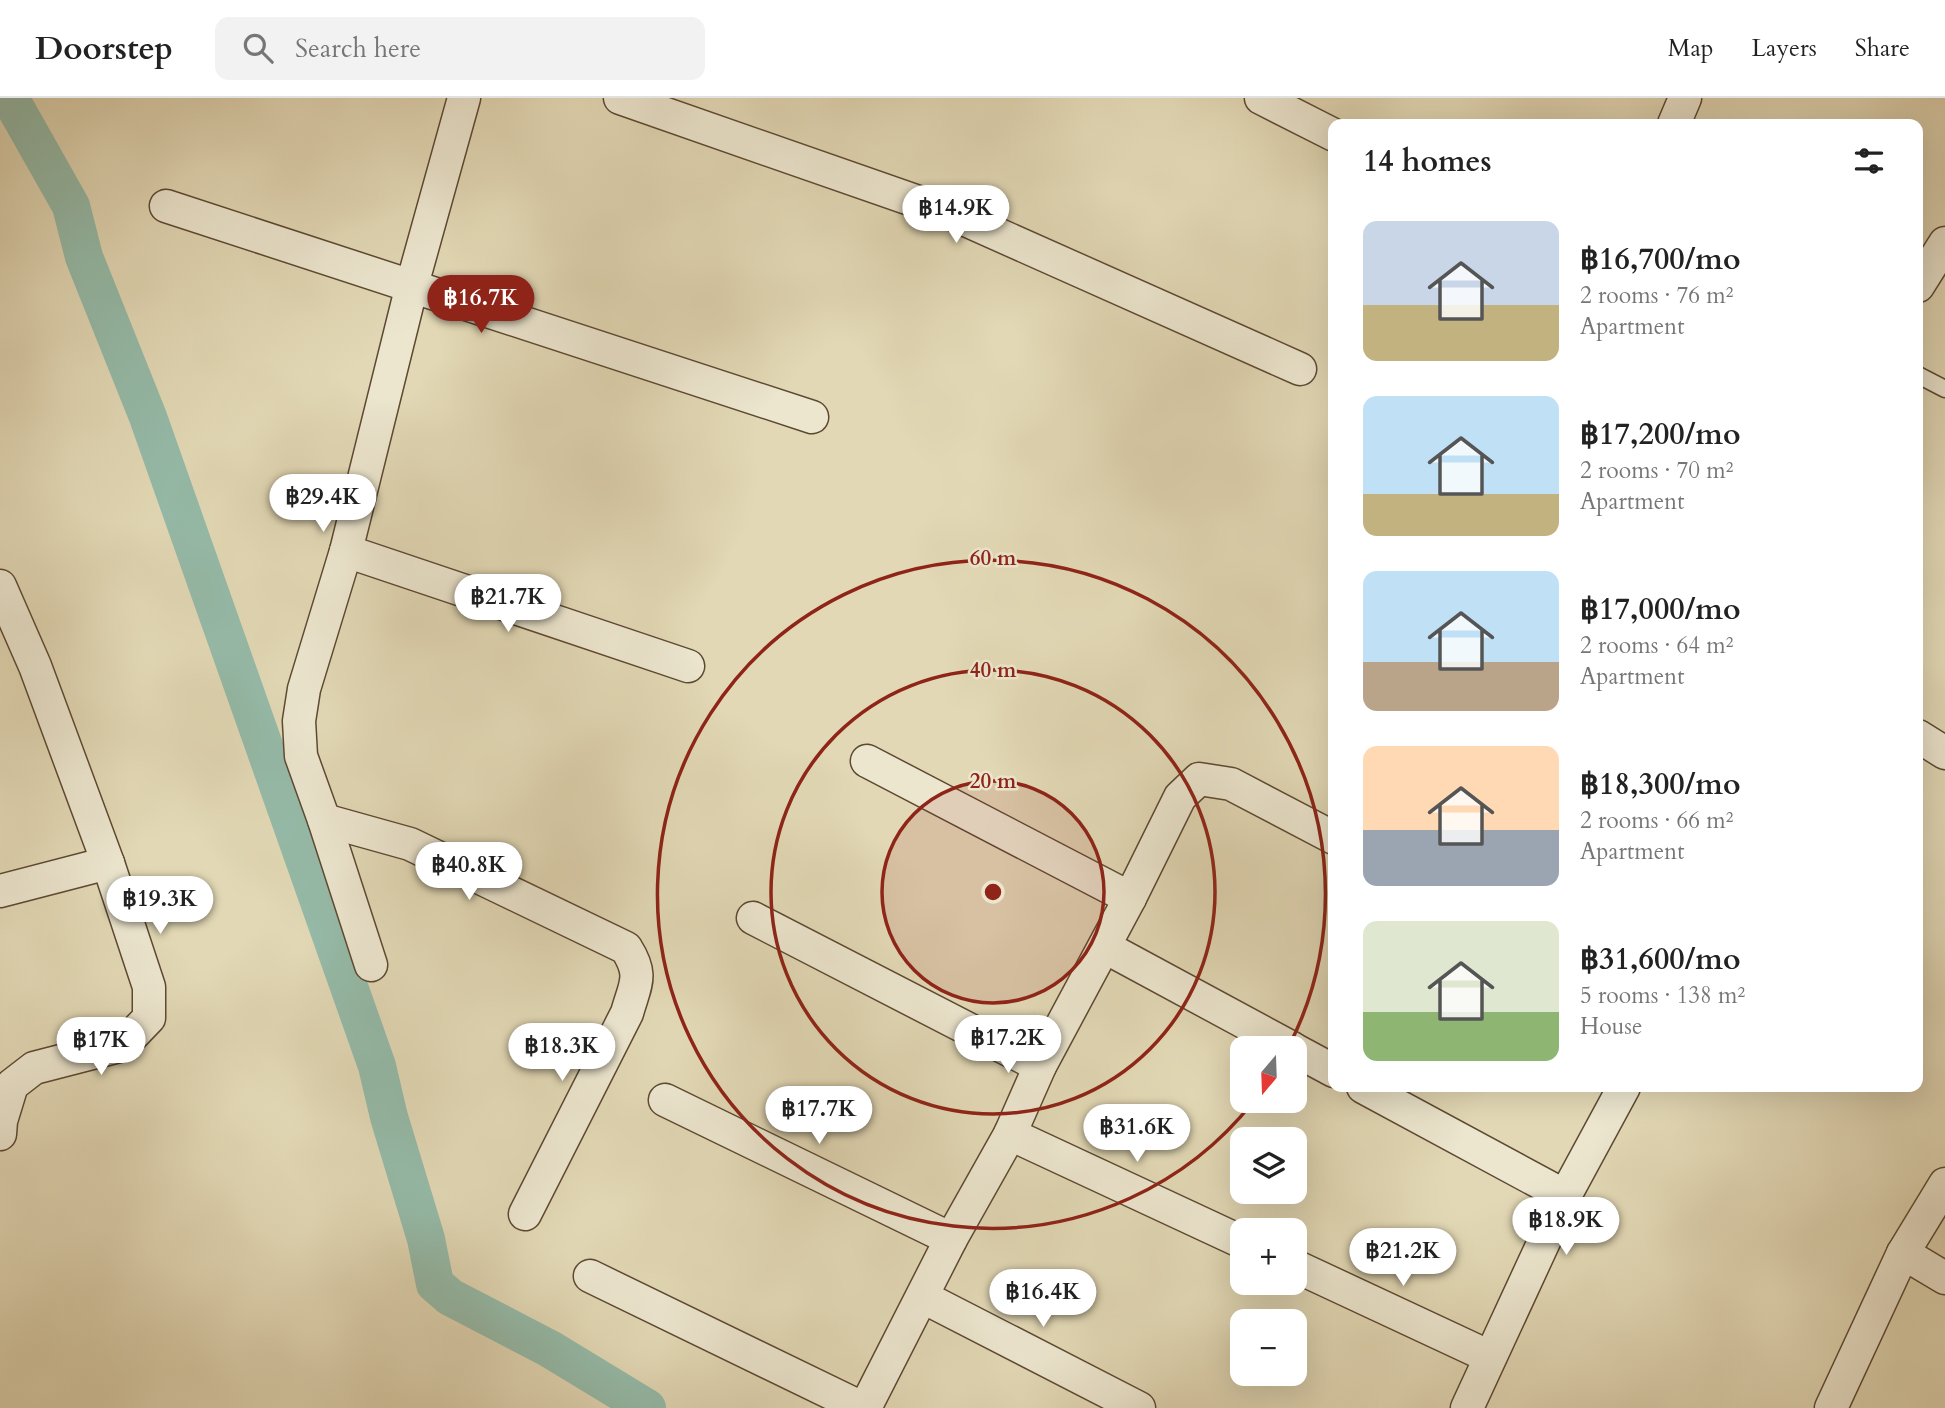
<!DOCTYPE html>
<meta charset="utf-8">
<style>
:root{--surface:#fff;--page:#f2f2f2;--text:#222;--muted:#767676;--line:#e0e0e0;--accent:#8f2418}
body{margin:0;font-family:Cardo,serif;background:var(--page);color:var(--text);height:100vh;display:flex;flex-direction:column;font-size:26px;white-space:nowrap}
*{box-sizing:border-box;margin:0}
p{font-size:23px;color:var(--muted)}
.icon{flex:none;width:38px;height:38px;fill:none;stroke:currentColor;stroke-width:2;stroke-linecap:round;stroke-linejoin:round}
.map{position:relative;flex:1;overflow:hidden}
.panel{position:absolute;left:1328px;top:21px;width:595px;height:973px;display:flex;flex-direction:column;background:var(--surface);border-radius:14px;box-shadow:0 7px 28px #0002}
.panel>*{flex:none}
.needle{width:46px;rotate:199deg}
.tools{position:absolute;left:1230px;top:938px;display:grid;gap:14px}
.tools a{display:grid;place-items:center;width:77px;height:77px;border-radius:14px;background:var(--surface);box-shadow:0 7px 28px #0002;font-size:35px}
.price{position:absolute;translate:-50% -60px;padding:0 16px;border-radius:24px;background:#fff;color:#222;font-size:23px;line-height:46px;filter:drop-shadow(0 2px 4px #0008)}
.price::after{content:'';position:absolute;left:50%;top:42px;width:21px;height:16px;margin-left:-10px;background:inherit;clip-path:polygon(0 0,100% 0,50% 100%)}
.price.active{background:var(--accent);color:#fff}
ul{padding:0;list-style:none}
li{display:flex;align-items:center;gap:21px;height:175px;padding:0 35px}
li span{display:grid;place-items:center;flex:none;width:196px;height:140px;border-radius:14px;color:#555}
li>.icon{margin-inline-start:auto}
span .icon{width:84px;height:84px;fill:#fffc;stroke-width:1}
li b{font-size:30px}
h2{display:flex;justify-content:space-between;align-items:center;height:84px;padding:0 35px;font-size:30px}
header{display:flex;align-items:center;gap:42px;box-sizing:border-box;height:98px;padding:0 35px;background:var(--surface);border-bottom:2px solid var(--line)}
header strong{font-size:33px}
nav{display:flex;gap:38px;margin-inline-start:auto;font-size:24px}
.search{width:490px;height:63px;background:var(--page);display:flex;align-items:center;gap:18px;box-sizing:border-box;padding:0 24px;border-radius:14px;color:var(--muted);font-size:26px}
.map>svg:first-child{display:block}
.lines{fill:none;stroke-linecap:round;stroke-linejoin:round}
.canal{stroke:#95bba9;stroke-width:38}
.lane-casing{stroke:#5d4932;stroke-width:19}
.street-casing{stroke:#5d4932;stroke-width:35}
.lane{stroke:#ece6cf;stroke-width:16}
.street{stroke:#ece6cf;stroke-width:32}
.ring{fill:none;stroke:#8f2418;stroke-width:3.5}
.centre{fill:#8f2418;stroke:#ece6cf;stroke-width:3.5}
.ring-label{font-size:21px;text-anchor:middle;font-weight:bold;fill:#8f2418;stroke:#ece6cf;stroke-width:5;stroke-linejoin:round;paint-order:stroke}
</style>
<header>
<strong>Doorstep</strong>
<div class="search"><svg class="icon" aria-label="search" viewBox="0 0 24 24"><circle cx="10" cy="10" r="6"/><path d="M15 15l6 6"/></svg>Search here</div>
<nav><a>Map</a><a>Layers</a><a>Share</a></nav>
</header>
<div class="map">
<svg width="1945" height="1310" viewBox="0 0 1945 1310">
<rect width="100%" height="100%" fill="#e2d8b5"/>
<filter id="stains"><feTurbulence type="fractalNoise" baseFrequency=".00286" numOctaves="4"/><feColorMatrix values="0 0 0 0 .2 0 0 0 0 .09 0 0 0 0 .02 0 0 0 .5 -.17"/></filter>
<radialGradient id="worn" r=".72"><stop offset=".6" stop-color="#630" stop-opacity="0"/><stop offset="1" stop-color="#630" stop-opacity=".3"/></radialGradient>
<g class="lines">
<path class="canal" d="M 10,0 L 71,108 L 84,159 L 148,319 L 377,968 L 389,1019 L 426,1141 L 435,1186 L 450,1199 L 550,1251 L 647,1310"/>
<defs>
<path id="lane" d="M 1918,277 L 1945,291"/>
<g id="street">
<path d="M 620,0 L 950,115 L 1300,271"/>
<path d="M 1261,0 L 1334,37"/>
<path d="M 1674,26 L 1685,0"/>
<path d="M 166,108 L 812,319"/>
<path d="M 1918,188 L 1945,145"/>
<path d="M 346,453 L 688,568"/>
<path d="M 0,488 L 35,568 L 108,765 L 149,889 L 149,920 L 123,947 L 34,970 L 12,987 L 1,1023 L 0,1036"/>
<path d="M 1918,638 L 1945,655"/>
<path d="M 867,663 L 1130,800"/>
<path d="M 324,722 L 410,746 L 626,850 C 644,878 635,886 627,915 L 525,1116"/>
<path d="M 0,793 L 108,765"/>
<path d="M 753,820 L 1040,968"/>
<path d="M 1105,849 L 1292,950"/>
<path d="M 371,867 L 324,722 L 301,658 L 299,623 L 304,591 L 346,453 L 412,187 L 464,0"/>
<path d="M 1295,952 L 1334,973"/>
<path d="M 1363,989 L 1565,1098"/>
<path d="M 665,1002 L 951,1141"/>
<path d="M 1010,1036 L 1242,1144"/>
<path d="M 1903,1155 L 1945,1180"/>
<path d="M 1295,1168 L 1490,1259"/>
<path d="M 590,1178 L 862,1310"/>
<path d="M 923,1199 L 1139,1310"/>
<path d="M 865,1310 L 951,1141 L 1010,1036 L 1040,968 L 1130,800 L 1180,699 L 1199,681 L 1231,686 L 1334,740"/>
<path d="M 1467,1310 L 1565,1098 L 1624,989"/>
<path d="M 1831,1310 L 1903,1155 L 1945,1086"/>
</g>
</defs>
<use href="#lane" class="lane-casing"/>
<use href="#street" class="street-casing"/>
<use href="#lane" class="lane"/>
<use href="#street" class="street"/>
</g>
<circle cx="993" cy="794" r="111" fill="#8f2418" fill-opacity=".12"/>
<g class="ring">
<circle cx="993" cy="794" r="111"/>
<circle cx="993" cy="794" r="222"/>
<path d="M1253 1004A334 334 0 1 1 1289 948"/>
</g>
<circle cx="993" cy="794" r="10" class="centre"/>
<g class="ring-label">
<text x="993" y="467">60 m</text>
<text x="993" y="579">40 m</text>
<text x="993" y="690">20 m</text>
</g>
<rect width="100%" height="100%" filter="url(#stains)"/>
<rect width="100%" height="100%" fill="url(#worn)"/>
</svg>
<div class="tools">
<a><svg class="needle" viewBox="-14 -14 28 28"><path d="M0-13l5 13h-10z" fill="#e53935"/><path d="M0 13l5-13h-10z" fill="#767676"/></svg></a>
<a><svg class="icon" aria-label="layers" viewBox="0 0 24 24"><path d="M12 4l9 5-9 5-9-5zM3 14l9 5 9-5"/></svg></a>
<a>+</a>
<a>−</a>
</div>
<b class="price" style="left:956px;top:147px">฿14.9K</b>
<b class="price active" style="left:481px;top:237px">฿16.7K</b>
<b class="price" style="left:323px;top:436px">฿29.4K</b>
<b class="price" style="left:508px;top:536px">฿21.7K</b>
<b class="price" style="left:469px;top:804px">฿40.8K</b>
<b class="price" style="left:160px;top:838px">฿19.3K</b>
<b class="price" style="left:1008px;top:977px">฿17.2K</b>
<b class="price" style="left:101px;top:979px">฿17K</b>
<b class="price" style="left:562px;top:985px">฿18.3K</b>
<b class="price" style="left:819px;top:1048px">฿17.7K</b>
<b class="price" style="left:1137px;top:1066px">฿31.6K</b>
<b class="price" style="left:1566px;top:1159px">฿18.9K</b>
<b class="price" style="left:1403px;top:1190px">฿21.2K</b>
<b class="price" style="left:1043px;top:1231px">฿16.4K</b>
<section class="panel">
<h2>14 homes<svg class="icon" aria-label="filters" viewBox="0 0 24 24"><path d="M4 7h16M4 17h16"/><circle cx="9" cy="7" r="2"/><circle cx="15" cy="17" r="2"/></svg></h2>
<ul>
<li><span style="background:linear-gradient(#c9d6e8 60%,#c2b280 0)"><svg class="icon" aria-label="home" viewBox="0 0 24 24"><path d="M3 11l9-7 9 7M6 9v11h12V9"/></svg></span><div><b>฿16,700/mo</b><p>2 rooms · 76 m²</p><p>Apartment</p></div></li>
<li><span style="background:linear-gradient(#bfe0f5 70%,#c2b280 0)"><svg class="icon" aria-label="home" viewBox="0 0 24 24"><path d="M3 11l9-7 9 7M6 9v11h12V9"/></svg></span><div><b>฿17,200/mo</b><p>2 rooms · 70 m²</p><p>Apartment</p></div></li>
<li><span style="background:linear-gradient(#bfe0f5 65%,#b9a48a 0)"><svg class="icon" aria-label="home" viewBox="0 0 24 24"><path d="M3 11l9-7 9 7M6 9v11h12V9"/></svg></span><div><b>฿17,000/mo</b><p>2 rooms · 64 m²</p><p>Apartment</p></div></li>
<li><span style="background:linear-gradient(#ffd9b3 60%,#9aa5b1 0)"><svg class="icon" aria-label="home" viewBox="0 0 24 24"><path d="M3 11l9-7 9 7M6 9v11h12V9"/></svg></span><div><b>฿18,300/mo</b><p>2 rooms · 66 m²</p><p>Apartment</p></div></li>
<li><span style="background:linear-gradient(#dfe7d0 65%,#8fb573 0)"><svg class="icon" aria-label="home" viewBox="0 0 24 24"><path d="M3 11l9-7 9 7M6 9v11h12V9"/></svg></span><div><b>฿31,600/mo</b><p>5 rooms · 138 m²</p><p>House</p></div></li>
</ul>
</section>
</div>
